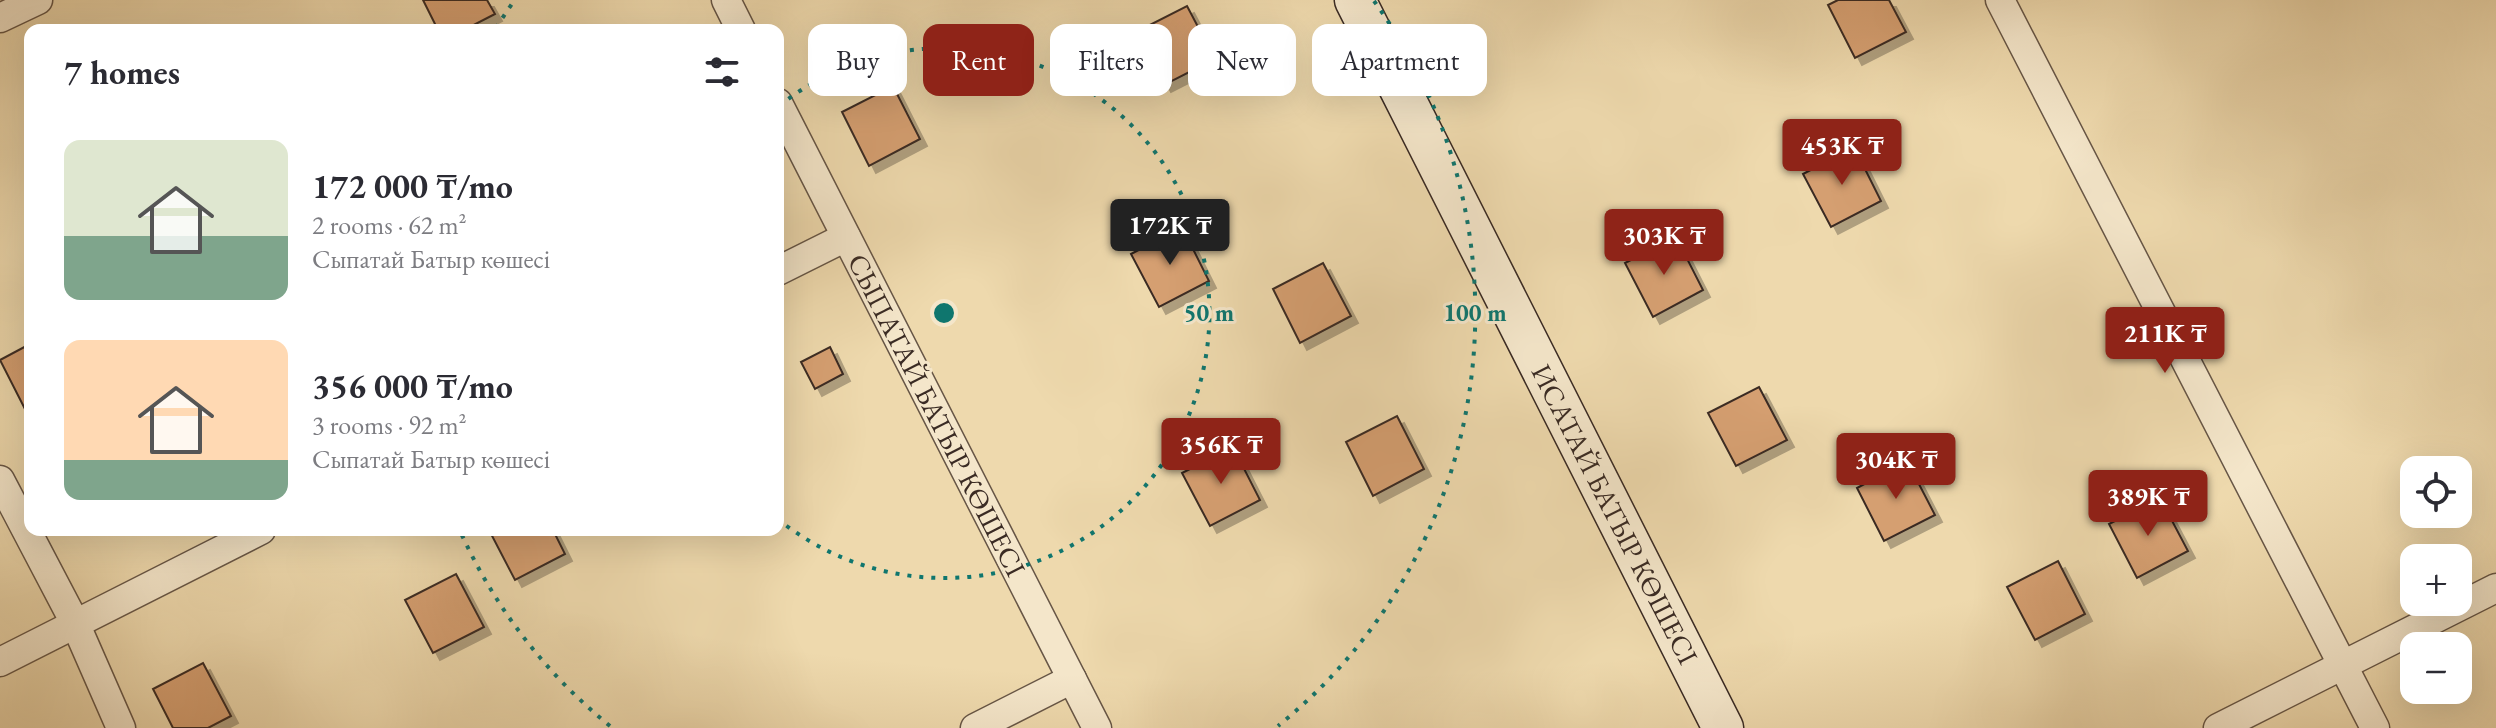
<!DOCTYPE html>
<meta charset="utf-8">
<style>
:root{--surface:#fff;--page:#f7f7f7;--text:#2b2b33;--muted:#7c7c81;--accent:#8f2418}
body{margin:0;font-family:"EB Garamond",serif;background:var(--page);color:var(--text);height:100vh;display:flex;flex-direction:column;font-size:30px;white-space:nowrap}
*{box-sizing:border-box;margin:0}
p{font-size:26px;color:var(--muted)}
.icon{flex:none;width:44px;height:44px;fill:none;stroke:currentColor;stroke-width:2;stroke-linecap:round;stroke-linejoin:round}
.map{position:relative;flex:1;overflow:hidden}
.panel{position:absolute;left:24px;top:24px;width:760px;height:512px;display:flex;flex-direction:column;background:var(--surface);border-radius:16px;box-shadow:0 8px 32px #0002}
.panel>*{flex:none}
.banner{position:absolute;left:808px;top:24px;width:760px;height:72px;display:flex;gap:16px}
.controls{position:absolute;left:2400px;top:456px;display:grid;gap:16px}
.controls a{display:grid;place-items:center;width:72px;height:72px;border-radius:16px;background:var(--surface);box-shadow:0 8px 32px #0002;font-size:40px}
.price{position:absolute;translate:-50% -68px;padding:0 18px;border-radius:8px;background:var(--accent);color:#fff;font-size:26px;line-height:52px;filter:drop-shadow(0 2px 4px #0008)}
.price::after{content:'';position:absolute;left:50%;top:48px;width:24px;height:18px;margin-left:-12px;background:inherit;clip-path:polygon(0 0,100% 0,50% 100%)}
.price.current{background:#222;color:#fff}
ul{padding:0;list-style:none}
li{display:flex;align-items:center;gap:24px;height:200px;padding:0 40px}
li span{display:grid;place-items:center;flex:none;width:224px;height:160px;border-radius:16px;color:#555}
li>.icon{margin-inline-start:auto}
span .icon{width:96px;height:96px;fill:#fffc;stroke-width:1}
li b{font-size:34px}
h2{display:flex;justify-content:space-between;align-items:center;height:96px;padding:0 40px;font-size:34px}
.tag{padding:0 28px;border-radius:16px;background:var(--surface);box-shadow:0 8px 32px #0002;font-size:28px;line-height:72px}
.tag.current{background:var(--accent);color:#fff}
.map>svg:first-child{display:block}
.building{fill:#d59f71;stroke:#3a2b24;stroke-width:2;filter:url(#shadow)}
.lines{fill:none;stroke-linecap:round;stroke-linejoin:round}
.street-casing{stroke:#675646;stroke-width:31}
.secondary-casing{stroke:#3a2b24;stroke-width:43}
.street{stroke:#f4e6ca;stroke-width:28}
.secondary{stroke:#f4e6ca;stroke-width:40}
.ring{fill:none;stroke:#0f766e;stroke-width:4;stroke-dasharray:4 8}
.labels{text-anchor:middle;stroke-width:6;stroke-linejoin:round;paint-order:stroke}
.street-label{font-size:28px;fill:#3a2b24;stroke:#f4e6ca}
.centre{fill:#0f766e;stroke:#f4e6ca;stroke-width:4}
.ring-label{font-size:24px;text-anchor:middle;font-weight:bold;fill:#0f766e;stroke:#f4e6ca;stroke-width:6;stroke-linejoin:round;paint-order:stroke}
</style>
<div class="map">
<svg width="2496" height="728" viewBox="0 0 2496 728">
<defs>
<filter id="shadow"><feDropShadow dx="7" dy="7" stdDeviation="0" flood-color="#0004"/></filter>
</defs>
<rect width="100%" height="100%" fill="#eed9ad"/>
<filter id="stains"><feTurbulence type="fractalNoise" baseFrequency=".0025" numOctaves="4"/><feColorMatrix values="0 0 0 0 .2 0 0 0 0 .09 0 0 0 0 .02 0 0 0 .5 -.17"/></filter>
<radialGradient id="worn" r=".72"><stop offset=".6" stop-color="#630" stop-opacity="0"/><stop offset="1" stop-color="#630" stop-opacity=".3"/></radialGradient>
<g class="building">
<path d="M 423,0 L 487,0 L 495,14 L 464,30 L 438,30 Z"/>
<path d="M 1838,0 L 1889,0 L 1906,32 L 1855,58 L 1828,5 Z"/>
<path d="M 1187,6 L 1215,59 L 1164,85 L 1136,32 Z"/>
<path d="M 893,86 L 920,139 L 869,166 L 842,112 Z"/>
<path d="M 1854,147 L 1881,201 L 1831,227 L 1803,174 Z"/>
<path d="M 1182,227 L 1209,281 L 1159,307 L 1131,254 Z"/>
<path d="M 1676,237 L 1703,290 L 1653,317 L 1625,263 Z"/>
<path d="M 1323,263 L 1351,316 L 1300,343 L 1273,289 Z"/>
<path d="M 30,344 L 30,412 L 27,413 L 0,360 Z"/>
<path d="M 830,347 L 843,374 L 815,389 L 801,362 Z"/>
<path d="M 1759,387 L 1787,440 L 1736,466 L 1708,413 Z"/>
<path d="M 1397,416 L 1424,469 L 1373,496 L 1346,442 Z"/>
<path d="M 1233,447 L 1260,500 L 1210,526 L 1182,473 Z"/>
<path d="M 1907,461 L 1935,515 L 1884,541 L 1857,488 Z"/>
<path d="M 2160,498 L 2188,551 L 2137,578 L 2109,524 Z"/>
<path d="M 489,530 L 553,530 L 565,554 L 515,580 Z"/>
<path d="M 2058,561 L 2085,614 L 2035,640 L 2007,587 Z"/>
<path d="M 456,574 L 484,627 L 433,653 L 405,600 Z"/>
<path d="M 203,663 L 231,716 L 208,728 L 173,728 L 153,689 Z"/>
</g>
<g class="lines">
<defs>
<g id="street">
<path d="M 726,0 L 741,30"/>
<path d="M 2000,0 L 2375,728"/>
<path d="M 0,18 L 38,0"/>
<path d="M 778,103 L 1097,728"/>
<path d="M 778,271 L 846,237"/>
<path d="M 0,480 L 75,623 L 121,728"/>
<path d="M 0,662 L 261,530"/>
<path d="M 975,728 L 1072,679"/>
<path d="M 2218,728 L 2496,588"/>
</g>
<path id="secondary" d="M 1355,0 L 1723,728"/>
</defs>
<use href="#street" class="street-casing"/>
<use href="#secondary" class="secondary-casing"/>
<use href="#street" class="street"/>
<use href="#secondary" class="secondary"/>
</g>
<g class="ring">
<path d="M779 106A265 265 0 1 1 779 520"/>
<path d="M610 726A531 531 0 0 1 461 533M496 28A531 531 0 0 1 514 1M1374 1A531 531 0 0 1 1278 726"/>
</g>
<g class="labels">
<g class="street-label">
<text transform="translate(937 415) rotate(63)" y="10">СЫПАТАЙ БАТЫР КӨШЕСІ</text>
<text transform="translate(1615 514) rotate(63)" y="10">ИСАТАЙ БАТЫР КӨШЕСІ</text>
</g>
</g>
<circle cx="944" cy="313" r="12" class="centre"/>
<g class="ring-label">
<text x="1209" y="321">50 m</text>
<text x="1475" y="321">100 m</text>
</g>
<rect width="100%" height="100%" filter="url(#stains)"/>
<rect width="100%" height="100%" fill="url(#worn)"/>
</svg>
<div class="controls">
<a><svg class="icon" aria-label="locate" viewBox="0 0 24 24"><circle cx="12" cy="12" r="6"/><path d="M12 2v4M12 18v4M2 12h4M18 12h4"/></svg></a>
<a>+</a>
<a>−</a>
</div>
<b class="price" style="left:1842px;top:187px">453K ₸</b>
<b class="price current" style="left:1170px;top:267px">172K ₸</b>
<b class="price" style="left:1664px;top:277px">303K ₸</b>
<b class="price" style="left:2165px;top:375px">211K ₸</b>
<b class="price" style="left:1221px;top:486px">356K ₸</b>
<b class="price" style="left:1896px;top:501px">304K ₸</b>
<b class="price" style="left:2148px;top:538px">389K ₸</b>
<div class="banner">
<a class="tag">Buy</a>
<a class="tag current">Rent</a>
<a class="tag">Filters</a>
<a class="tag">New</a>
<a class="tag">Apartment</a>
</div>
<section class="panel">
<h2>7 homes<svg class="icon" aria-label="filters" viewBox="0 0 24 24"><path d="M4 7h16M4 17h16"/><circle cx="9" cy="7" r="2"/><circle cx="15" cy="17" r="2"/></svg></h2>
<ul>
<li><span style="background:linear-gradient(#dfe7d0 60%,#7fa58c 0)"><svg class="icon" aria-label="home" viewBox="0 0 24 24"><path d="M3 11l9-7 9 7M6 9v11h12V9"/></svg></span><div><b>172 000 ₸/mo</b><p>2 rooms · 62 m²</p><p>Сыпатай Батыр көшесі</p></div></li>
<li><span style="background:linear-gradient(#ffd9b3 75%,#7fa58c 0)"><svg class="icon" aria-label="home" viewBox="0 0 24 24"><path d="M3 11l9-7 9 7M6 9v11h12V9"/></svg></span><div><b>356 000 ₸/mo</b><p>3 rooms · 92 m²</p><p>Сыпатай Батыр көшесі</p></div></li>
</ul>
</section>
</div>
